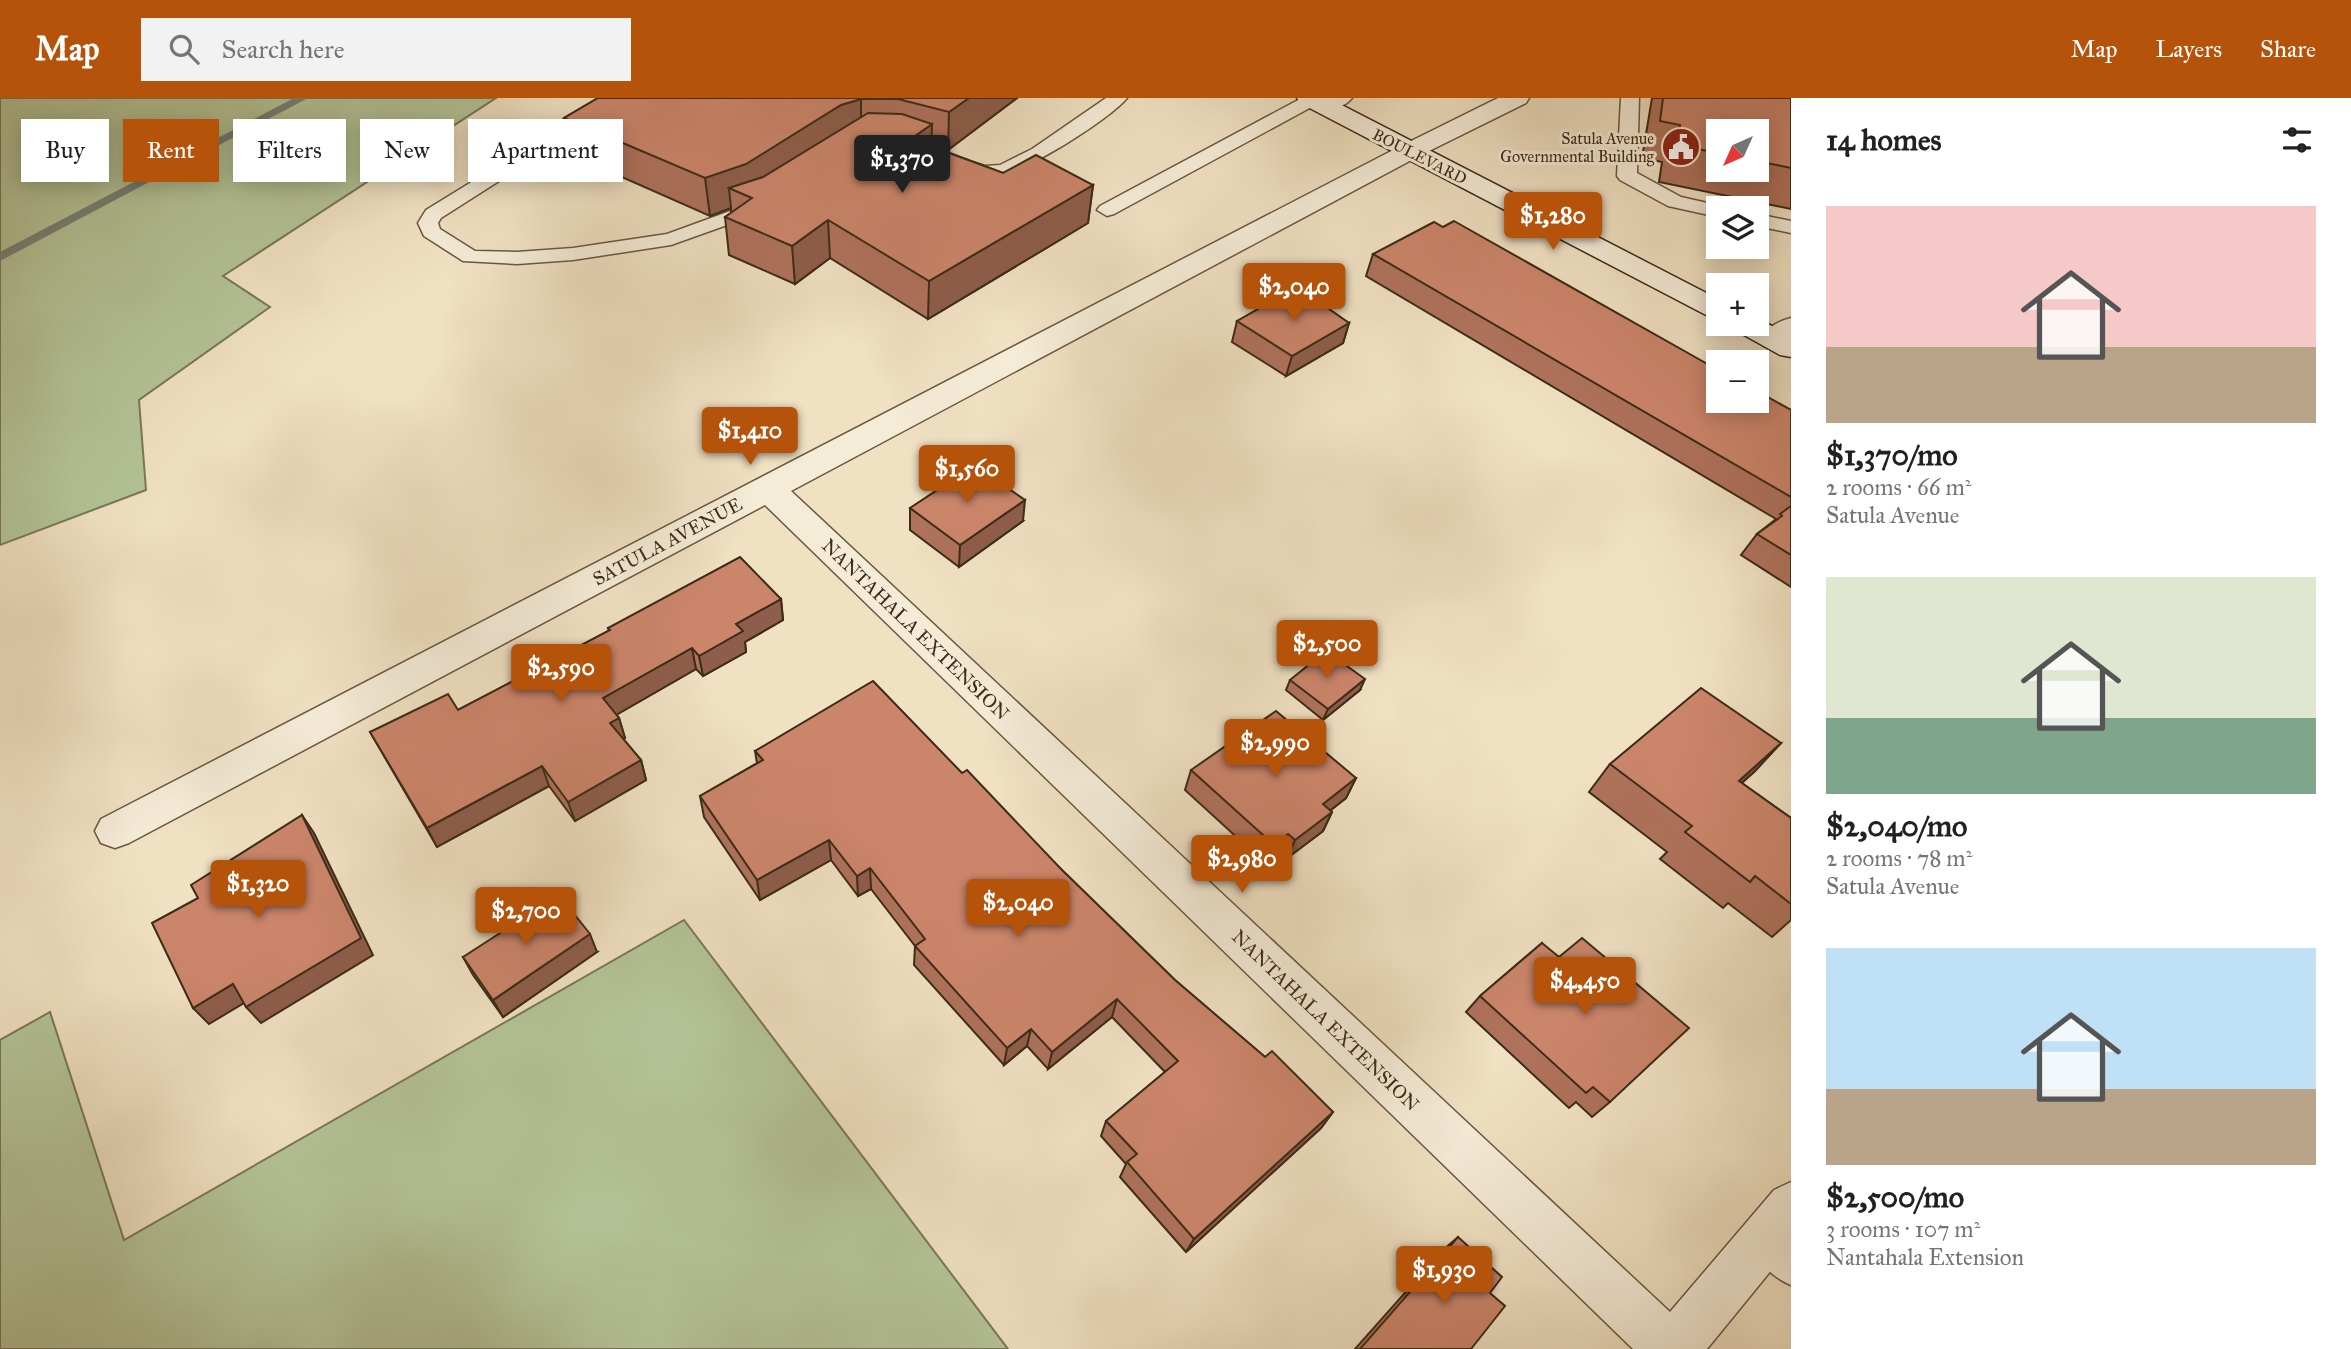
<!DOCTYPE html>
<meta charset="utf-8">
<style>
:root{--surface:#fff;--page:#f2f2f2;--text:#202124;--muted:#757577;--accent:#b45309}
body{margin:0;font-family:"IM FELL Great Primer",serif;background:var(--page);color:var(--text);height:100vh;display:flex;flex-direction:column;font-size:26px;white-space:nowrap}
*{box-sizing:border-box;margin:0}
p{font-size:23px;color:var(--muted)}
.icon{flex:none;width:38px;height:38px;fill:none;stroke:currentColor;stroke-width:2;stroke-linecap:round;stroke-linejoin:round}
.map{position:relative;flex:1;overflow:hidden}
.sheet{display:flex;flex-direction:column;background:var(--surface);width:560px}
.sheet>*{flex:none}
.guide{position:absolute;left:21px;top:21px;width:665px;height:63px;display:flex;gap:14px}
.needle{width:46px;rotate:225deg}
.fabs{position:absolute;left:1706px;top:21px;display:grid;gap:14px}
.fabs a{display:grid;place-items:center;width:63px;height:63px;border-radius:0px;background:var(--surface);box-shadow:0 4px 18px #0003;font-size:35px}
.price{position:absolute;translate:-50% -60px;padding:0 16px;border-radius:7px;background:var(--accent);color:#fff;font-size:23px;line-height:46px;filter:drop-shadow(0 2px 4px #0008)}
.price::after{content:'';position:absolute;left:50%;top:42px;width:21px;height:16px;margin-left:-10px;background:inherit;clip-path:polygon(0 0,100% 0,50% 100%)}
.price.selected{background:#222;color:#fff}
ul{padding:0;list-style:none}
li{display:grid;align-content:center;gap:14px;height:371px;padding:0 35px}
li span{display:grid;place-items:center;height:217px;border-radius:0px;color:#555}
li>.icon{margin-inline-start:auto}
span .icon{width:126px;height:126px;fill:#fffc;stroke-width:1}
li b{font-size:30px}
h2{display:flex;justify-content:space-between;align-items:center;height:84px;padding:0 35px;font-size:30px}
.tag{padding:0 24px;border-radius:0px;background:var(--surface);box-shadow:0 4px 18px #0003;font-size:24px;line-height:63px}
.tag.selected{background:var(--accent);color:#fff}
header{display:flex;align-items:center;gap:42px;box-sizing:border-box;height:98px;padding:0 35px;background:var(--accent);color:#fff}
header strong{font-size:33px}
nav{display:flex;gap:38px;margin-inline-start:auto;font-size:24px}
.search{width:490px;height:63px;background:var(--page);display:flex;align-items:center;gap:18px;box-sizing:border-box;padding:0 24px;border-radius:0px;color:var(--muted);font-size:26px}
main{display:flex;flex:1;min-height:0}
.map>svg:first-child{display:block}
.green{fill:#b4c498;stroke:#787857;stroke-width:2}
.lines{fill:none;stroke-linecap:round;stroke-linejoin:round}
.stream{fill:#758278;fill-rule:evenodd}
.lane-casing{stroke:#695841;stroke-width:3}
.street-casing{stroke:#695841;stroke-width:3}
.secondary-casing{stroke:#3c2b16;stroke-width:3}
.lane{fill:#f5ecd8;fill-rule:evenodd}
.street{fill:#f5ecd8;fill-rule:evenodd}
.secondary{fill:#f5ecd8;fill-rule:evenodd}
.wall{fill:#af725c;stroke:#3c2b16;stroke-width:2;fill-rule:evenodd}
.shaded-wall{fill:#8e5d4b;stroke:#3c2b16;stroke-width:2}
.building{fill:#cb856b;stroke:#3c2b16;stroke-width:2}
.labels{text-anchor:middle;stroke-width:6;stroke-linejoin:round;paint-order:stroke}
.far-poi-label{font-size:16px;fill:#3c2b16;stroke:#f5ecd8;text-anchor:end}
.far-street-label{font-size:16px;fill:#3c2b16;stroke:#f5ecd8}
.street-label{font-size:19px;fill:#3c2b16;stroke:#f5ecd8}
</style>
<header>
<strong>Map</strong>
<div class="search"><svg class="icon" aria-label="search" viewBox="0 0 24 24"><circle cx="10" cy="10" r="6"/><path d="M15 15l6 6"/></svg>Search here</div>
<nav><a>Map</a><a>Layers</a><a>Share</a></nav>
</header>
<main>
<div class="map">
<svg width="1791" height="1251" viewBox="0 0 1791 1251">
<rect width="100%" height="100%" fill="#f0e1c3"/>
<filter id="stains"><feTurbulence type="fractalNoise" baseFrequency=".00286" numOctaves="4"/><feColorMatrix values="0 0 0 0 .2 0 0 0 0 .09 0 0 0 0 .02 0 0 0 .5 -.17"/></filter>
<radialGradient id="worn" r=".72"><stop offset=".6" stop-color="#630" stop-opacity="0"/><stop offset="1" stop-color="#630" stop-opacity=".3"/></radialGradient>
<g class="green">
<path d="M 0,0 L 496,0 L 223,178 L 270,209 L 139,302 L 146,392 L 0,447 Z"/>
<path d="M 684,822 L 1008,1251 L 0,1251 L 0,942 L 50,914 L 124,1142 Z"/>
</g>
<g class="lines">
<path class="stream" d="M 294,0 L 308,0 L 0,163 L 0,154 Z"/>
<defs>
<g id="lane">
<path d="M 608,0 L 629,0 L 441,120 L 438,125 L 440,131 L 475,153 L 517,154 L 573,150 L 667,136 L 755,104 L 769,104 L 772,108 L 769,112 L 671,147 L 573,162 L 517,166 L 463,163 L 424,138 L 418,125 L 426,112 Z"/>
<path d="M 1106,0 L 1127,0 C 1109,22 1021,77 992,80 C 980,81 967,75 955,71 L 953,67 L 962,61 L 985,68 L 1000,67 L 1032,51 Z"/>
<path d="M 1302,0 L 1320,0 L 1320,4 L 1328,0 L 1352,0 C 1345,9 1329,14 1319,12 L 1317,6 L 1114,116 L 1107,118 L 1097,112 L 1100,108 Z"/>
<path d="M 1621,0 L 1639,0 L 1637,75 L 1681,99 L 1725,109 L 1718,110 L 1718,119 L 1668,108 L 1620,82 L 1617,78 Z"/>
<path d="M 1757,116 L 1791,123 L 1791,135 L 1757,128 Z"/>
<path d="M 1765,1123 L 1778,1128 L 1791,1142 L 1791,1187 C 1771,1179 1755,1161 1747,1141 L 1752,1128 Z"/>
</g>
<g id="street">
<path d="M 1498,0 L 1529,0 L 1526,5 L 1419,58 L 791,393 L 1670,1214 L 1774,1092 L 1791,1084 L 1791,1148 L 1707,1251 L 1633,1251 L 765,407 L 129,745 L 115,750 L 101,745 L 95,733 L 101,721 L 1401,48 Z"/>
<path d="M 1791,220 L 1791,243 L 1775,250 L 1764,248 L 1760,241 C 1767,230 1778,223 1791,220 Z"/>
</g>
<g id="secondary">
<path d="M 1297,0 L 1328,0 L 1718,201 L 1718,221 L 1708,218 L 1300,5 Z"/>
<path d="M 1757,220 L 1791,238 L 1791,259 L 1780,257 L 1735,232 L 1730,226 L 1757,226 Z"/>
</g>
</defs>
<use href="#lane" class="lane-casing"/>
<use href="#street" class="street-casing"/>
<use href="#secondary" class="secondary-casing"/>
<use href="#lane" class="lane"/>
<use href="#street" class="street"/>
<use href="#secondary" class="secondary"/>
</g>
<g class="wall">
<path d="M 598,0 L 1017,0 L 948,52 L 931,47 L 931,48 L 1003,75 L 1093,87 L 1088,125 L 928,221 L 830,160 L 795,186 L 729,157 L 725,119 L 731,115 L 731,110 L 710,118 L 572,57 L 564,20 Z"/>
<path d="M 1652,0 L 1791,0 L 1791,111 L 1659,84 L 1662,64 L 1642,60 ZM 1718,33 L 1757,33 L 1757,72 L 1718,72 Z"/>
<path d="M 1373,156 L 1791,312 L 1791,489 L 1741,457 L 1757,436 L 1776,421 L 1366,178 Z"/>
<path d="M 1287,204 L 1349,225 L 1343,245 L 1286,278 L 1232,244 L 1237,223 Z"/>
<path d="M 910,410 L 1023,423 L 959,469 L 910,432 Z"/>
<path d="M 781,501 L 783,522 L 745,544 L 746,554 L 703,578 L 696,571 L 616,617 L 619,620 L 625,640 L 623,641 L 641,662 L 646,682 L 575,723 L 549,688 L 437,749 L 370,634 L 458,612 L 609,533 L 608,530 Z"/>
<path d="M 1290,582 L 1360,592 L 1323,622 L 1286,592 Z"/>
<path d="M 1781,645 L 1755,673 L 1742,685 L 1791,720 L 1791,822 L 1772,839 L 1728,805 L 1723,810 L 1660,761 L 1667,754 L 1589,694 L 1610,666 Z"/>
<path d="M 755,653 L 962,675 L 1175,882 L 1265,959 L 1333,1014 L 1321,1030 L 1186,1154 L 1120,1079 L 1126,1066 L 1101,1038 L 1106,1023 L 1165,974 L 1112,919 L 1048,971 L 1027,948 L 1004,967 L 914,867 L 915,848 L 871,791 L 858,798 L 831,762 L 760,802 L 704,719 L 700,698 L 757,665 Z"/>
<path d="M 1191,672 L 1356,680 L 1346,700 L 1331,712 L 1332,714 L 1323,733 L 1286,761 L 1280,755 L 1266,766 L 1185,692 Z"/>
<path d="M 1542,845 L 1610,1004 L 1592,1019 L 1576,1004 L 1569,1010 L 1466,914 L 1480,898 Z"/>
<path d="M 597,854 L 503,919 L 473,877 L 463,859 Z"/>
<path d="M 1458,1139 L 1490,1195 L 1471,1251 L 1355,1251 L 1443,1152 Z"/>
</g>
<g class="shaded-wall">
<path d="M 969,0 L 1017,0 L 948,52 L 949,14 Z"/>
<path d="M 861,1 L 861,38 L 752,100 L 729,90 L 731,110 L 710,118 L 705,80 L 841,7 Z"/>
<path d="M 932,26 L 931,64 L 911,41 Z"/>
<path d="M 1093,87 L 1088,125 L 928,221 L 929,183 Z"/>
<path d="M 828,122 L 830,160 L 795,186 L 792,148 Z"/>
<path d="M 1349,225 L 1343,245 L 1286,278 L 1292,258 Z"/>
<path d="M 1025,402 L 1023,423 L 959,469 L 960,447 Z"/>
<path d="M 781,501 L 783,522 L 745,544 L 746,554 L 703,578 L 699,558 L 736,526 Z"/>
<path d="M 692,550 L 696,571 L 609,621 L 603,600 Z"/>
<path d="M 1365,581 L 1360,592 L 1323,622 L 1328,611 Z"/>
<path d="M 619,620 L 625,640 L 616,645 L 610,625 Z"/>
<path d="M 1781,645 L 1755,673 L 1713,710 L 1739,683 Z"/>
<path d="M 641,662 L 646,682 L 575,723 L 568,704 Z"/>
<path d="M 542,668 L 549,688 L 437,749 L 427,730 Z"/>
<path d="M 1356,680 L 1346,700 L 1314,725 L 1323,706 Z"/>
<path d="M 1332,714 L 1323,733 L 1286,761 L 1295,742 Z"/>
<path d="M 302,717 L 314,735 L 373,857 L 261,925 L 246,909 Z"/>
<path d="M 1288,736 L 1280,755 L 1266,766 L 1274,747 Z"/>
<path d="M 829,742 L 831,762 L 760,802 L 757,782 Z"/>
<path d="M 870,770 L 871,791 L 858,798 L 857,778 Z"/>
<path d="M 590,836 L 597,854 L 503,919 L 493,902 Z"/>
<path d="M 233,886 L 249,902 L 209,926 L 193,910 Z"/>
<path d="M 1117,901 L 1112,919 L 1048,971 L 1052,954 Z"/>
<path d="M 1031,931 L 1027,948 L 1004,967 L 1007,950 Z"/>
<path d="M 1333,1014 L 1321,1030 L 1186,1154 L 1194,1141 Z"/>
</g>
<g class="building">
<path d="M 598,0 L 969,0 L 949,14 L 898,1 L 861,1 L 841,7 L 746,66 L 705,80 L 564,20 Z"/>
<path d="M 1663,0 L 1791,0 L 1791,70 L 1757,63 L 1757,33 L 1718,33 L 1718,55 L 1677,47 L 1680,27 L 1660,23 Z"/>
<path d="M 868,15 L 902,16 L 932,26 L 911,41 L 1003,75 L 1036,57 L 1093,87 L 929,183 L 828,122 L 792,148 L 725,119 L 752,100 L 729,90 L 763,79 Z"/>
<path d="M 1454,123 L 1718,272 L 1718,303 L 1757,303 L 1757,293 L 1791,312 L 1791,399 L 1373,156 L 1434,124 L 1443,129 Z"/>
<path d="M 1305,194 L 1349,225 L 1292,258 L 1237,223 L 1279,199 L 1287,204 Z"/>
<path d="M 975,367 L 1025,402 L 960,447 L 910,410 Z"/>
<path d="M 1791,408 L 1791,457 L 1757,436 L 1782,418 L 1780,416 Z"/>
<path d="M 740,459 L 781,501 L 736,526 L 743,533 L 699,558 L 692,550 L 603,600 L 619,620 L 610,625 L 641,662 L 568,704 L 542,668 L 427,730 L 370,634 L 448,596 L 458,612 L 610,532 L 608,530 Z"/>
<path d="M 1326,553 L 1365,581 L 1328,611 L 1290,582 Z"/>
<path d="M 873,583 L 962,675 L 967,672 L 1062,772 L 1175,882 L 1265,959 L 1272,953 L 1333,1014 L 1194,1141 L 1127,1064 L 1137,1056 L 1106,1023 L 1178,963 L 1117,901 L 1052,954 L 1031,931 L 1007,950 L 915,848 L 925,841 L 870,770 L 857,778 L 829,742 L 757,782 L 700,698 L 763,662 L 755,653 Z"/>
<path d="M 1701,590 L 1781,645 L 1739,683 L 1791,720 L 1791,806 L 1755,778 L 1750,784 L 1685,734 L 1692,728 L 1610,666 Z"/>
<path d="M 1276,613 L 1356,680 L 1323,706 L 1332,714 L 1295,742 L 1288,736 L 1274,747 L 1191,672 Z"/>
<path d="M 302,717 L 361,840 L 246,909 L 233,886 L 193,910 L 152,825 L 198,800 L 191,787 Z"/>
<path d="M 559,797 L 590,836 L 493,902 L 463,859 Z"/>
<path d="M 1582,840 L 1689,930 L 1610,1004 L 1593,989 L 1586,995 L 1480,898 L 1542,845 L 1559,859 Z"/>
<path d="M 1458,1139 L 1502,1179 L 1490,1195 L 1505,1208 L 1471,1251 L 1360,1251 Z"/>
</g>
<defs>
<symbol id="civic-disc" viewBox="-11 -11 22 22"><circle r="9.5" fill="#8f2418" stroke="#f5ecd8"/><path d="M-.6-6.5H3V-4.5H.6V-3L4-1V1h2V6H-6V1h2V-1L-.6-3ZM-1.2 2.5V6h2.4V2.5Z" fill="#fff"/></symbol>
</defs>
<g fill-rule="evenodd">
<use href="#civic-disc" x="1659" y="27" width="44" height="44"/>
</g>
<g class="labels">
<g class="far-poi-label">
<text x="1654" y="46">Satula Avenue<tspan x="1654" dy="18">Governmental Building</tspan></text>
</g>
<g class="far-street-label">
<text transform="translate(1420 58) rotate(27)" y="6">BOULEVARD</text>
</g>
<g class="street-label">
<text transform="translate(667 443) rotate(-28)" y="7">SATULA AVENUE</text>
<text transform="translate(916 531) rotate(44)" y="7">NANTAHALA EXTENSION</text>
<text transform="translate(1326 922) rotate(44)" y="7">NANTAHALA EXTENSION</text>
</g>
</g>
<rect width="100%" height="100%" filter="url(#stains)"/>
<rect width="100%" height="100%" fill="url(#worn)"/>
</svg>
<div class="fabs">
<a><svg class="needle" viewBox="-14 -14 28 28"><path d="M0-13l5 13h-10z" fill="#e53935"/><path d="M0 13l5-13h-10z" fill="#757577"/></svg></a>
<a><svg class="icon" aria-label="layers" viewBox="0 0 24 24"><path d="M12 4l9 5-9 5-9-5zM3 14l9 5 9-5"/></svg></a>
<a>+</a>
<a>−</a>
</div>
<b class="price selected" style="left:902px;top:97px">$1,370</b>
<b class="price" style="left:1553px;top:154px">$1,280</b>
<b class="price" style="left:1294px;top:225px">$2,040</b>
<b class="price" style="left:750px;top:369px">$1,410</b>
<b class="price" style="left:967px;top:407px">$1,560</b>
<b class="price" style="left:1327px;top:582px">$2,500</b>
<b class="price" style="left:561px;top:606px">$2,590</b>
<b class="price" style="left:1275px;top:681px">$2,990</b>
<b class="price" style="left:1242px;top:797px">$2,980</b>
<b class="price" style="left:258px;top:822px">$1,320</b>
<b class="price" style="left:1018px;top:841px">$2,040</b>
<b class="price" style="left:526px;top:849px">$2,700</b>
<b class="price" style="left:1585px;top:919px">$4,450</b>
<b class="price" style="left:1444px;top:1208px">$1,930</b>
<div class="guide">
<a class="tag">Buy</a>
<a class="tag selected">Rent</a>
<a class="tag">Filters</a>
<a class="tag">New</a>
<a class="tag">Apartment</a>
</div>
</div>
<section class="sheet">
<h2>14 homes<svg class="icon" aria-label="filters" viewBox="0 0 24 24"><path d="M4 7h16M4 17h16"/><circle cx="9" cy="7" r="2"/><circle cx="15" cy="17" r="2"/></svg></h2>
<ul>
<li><span style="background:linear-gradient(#f6c9c9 65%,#b9a48a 0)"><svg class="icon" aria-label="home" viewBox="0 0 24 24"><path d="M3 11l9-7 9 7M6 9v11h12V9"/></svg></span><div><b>$1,370/mo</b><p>2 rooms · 66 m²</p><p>Satula Avenue</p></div></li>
<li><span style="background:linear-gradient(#dfe7d0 65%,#7fa58c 0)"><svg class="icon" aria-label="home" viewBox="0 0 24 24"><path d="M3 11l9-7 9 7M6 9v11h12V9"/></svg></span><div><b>$2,040/mo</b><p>2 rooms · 78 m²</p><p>Satula Avenue</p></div></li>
<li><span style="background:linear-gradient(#bfe0f5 65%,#b9a48a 0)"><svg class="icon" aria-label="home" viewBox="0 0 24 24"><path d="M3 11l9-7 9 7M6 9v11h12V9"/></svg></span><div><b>$2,500/mo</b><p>3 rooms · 107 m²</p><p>Nantahala Extension</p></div></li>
</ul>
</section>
</main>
